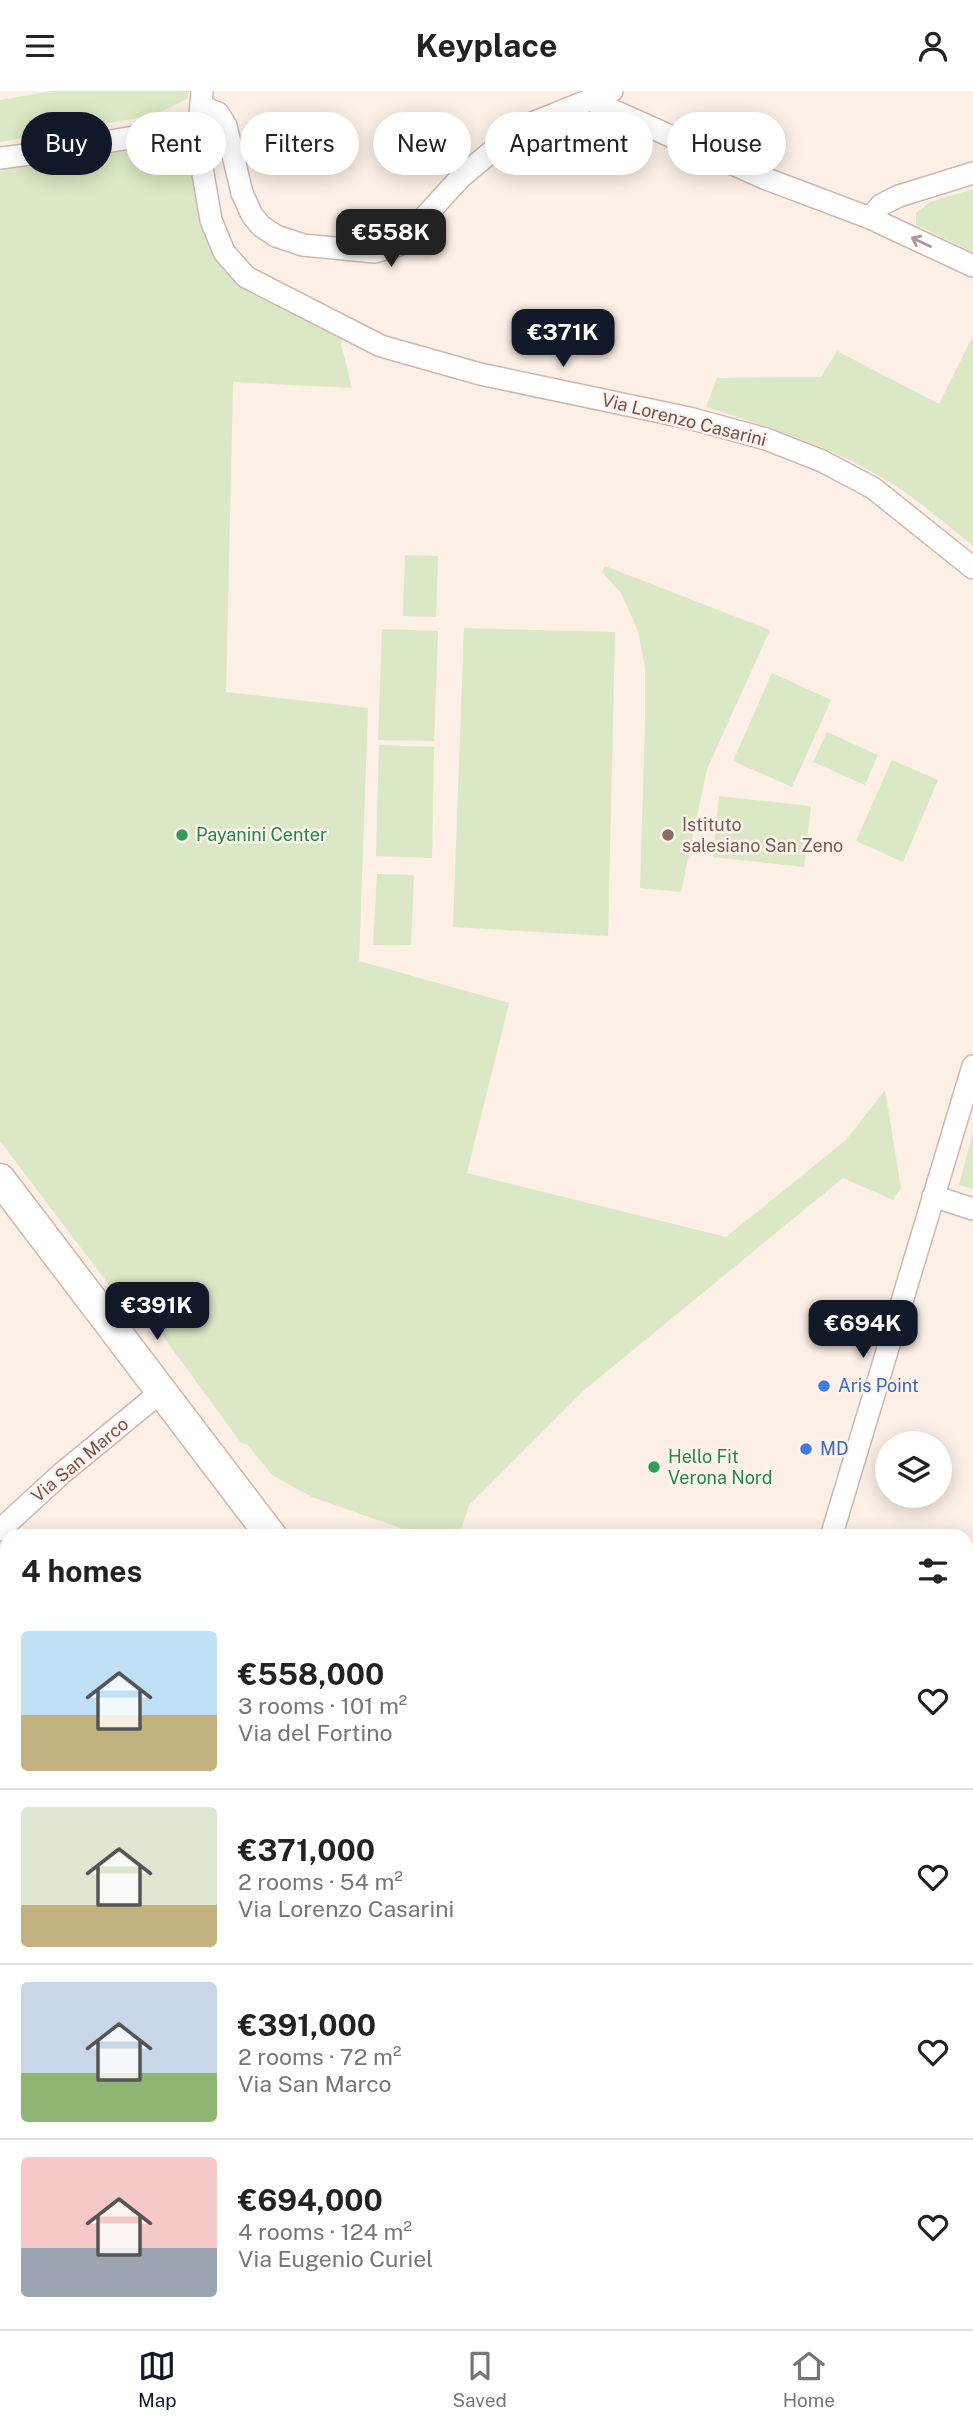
<!DOCTYPE html>
<meta charset="utf-8">
<style>
:root{--surface:#fff;--page:#f2f2f2;--text:#222;--muted:#767676;--line:#e0e0e0;--accent:#111827}
body{margin:0;font-family:"Public Sans",sans-serif;background:var(--page);color:var(--text);height:100vh;display:flex;flex-direction:column;font-size:26px;white-space:nowrap}
*{box-sizing:border-box;margin:0}
p{font-size:23px;color:var(--muted)}
.icon{flex:none;width:38px;height:38px;fill:none;stroke:currentColor;stroke-width:2;stroke-linecap:round;stroke-linejoin:round}
.map{position:relative;flex:1;overflow:hidden}
.details{position:absolute;left:0px;top:1438px;width:973px;height:800px;display:flex;flex-direction:column;background:var(--surface);border-radius:21px 21px 0 0;box-shadow:0 4px 18px #0003}
.details>*{flex:none}
.hud{position:absolute;left:21px;top:21px;width:931px;height:63px;display:flex;gap:14px}
.buttons{position:absolute;left:875px;top:1340px;display:grid;gap:14px}
.buttons a{display:grid;place-items:center;width:77px;height:77px;border-radius:50%;background:var(--surface);box-shadow:0 4px 18px #0003;font-size:35px}
.price{position:absolute;translate:-50% -60px;padding:0 16px;border-radius:14px;background:var(--accent);color:#fff;font-size:23px;line-height:46px;filter:drop-shadow(0 2px 4px #0008)}
.price::after{content:'';position:absolute;left:50%;top:42px;width:21px;height:16px;margin-left:-10px;background:inherit;clip-path:polygon(0 0,100% 0,50% 100%)}
.price.active{background:#222;color:#fff}
ul{padding:0;list-style:none}
li{display:flex;align-items:center;gap:21px;height:175px;padding:0 21px}
li+li{border-top:2px solid var(--line)}
li span{display:grid;place-items:center;flex:none;width:196px;height:140px;border-radius:7px;color:#555}
li>.icon{margin-inline-start:auto}
span .icon{width:84px;height:84px;fill:#fffc;stroke-width:1}
li b{font-size:30px}
h2{display:flex;justify-content:space-between;align-items:center;height:84px;padding:0 21px;font-size:30px}
.pill{padding:0 24px;border-radius:32px;background:var(--surface);box-shadow:0 4px 18px #0003;font-size:24px;line-height:63px}
.pill.active{background:var(--accent);color:#fff}
header{display:flex;justify-content:space-between;align-items:center;height:91px;padding:0 21px;background:var(--surface);font-size:32px;font-weight:700}
.tab-bar{display:flex;justify-content:space-around;align-items:center;height:98px;border-top:2px solid var(--line);background:var(--surface);font-size:19px;color:var(--muted)}
.tab-bar a{display:grid;justify-items:center;gap:4px}
.tab-bar .active{color:var(--accent)}
.map>svg:first-child{display:block}
.green{fill:#dae8c5}
.lines{fill:none;stroke-linecap:round;stroke-linejoin:round}
.minor-casing{stroke:#cfb7af;stroke-width:24}
.secondary-casing{stroke:#d1b6ad;stroke-width:33}
.minor{stroke:#fff;stroke-width:21}
.secondary{stroke:#fff;stroke-width:30}
.oneway{stroke:#ab9794}
.leisure-dot{fill:#2e9e5b;stroke:#fef3ec;stroke-width:2.5}
.education-dot{fill:#8d6e63;stroke:#fef3ec;stroke-width:2.5}
.shop-dot{fill:#3f7fe0;stroke:#fef3ec;stroke-width:2.5}
.labels{text-anchor:middle;stroke-width:5;stroke-linejoin:round;paint-order:stroke}
.street-label{font-size:18px;fill:#73524c;stroke:#fef3ec}
.education-label{font-size:18px;fill:#785e54;stroke:#fef3ec;text-anchor:start}
.leisure-label{font-size:18px;fill:#27864d;stroke:#fef3ec;text-anchor:start}
.shop-label{font-size:18px;fill:#366cbe;stroke:#fef3ec;text-anchor:start}
</style>
<header><svg class="icon" aria-label="menu" viewBox="0 0 24 24"><path d="M4 6h16M4 12h16M4 18h16"/></svg>Keyplace<svg class="icon" aria-label="person" viewBox="0 0 24 24"><circle cx="12" cy="8" r="4"/><path d="M4 21q1-7 8-7t8 7"/></svg></header>
<div class="map">
<svg width="973" height="2238" viewBox="0 0 973 2238">
<rect width="100%" height="100%" fill="#fbefe6"/>
<g class="green">
<path d="M 52,0 L 189,0 L 187,8 L 155,24 L 0,51 L 0,9 Z"/>
<path d="M 192,45 L 201,118 L 224,180 L 259,202 L 344,245 L 341,253 L 352,297 L 233,291 L 226,601 L 368,617 L 359,870 L 509,912 L 467,1082 L 726,1146 L 846,1049 L 885,999 L 901,1097 L 893,1109 L 843,1087 L 583,1300 L 469,1414 L 459,1445 L 423,1445 L 312,1406 L 272,1384 L 248,1354 L 241,1352 L 152,1230 L 140,1233 L 125,1215 L 0,1050 L 0,72 Z"/>
<path d="M 973,98 L 973,161 L 916,134 L 916,122 L 930,111 Z"/>
<path d="M 973,245 L 973,455 C 952,438 931,420 909,404 C 849,361 776,338 706,316 L 717,287 L 821,286 L 837,260 L 939,313 Z"/>
<path d="M 405,464 L 438,465 L 436,526 L 403,525 Z"/>
<path d="M 605,475 L 770,539 L 707,678 L 681,801 L 640,797 L 645,633 L 645,576 L 638,540 L 621,502 L 602,481 Z"/>
<path d="M 464,537 L 615,541 L 608,845 L 453,836 Z"/>
<path d="M 382,538 L 438,540 L 434,650 L 378,649 Z"/>
<path d="M 772,582 L 831,609 L 792,696 L 733,670 Z"/>
<path d="M 827,641 L 878,664 L 865,694 L 813,671 Z"/>
<path d="M 379,654 L 434,656 L 432,767 L 376,765 Z"/>
<path d="M 892,669 L 938,689 L 903,771 L 856,750 Z"/>
<path d="M 719,705 L 811,715 L 804,776 L 713,766 Z"/>
<path d="M 377,783 L 414,784 L 411,854 L 373,854 Z"/>
<path d="M 973,1041 L 973,1098 L 959,1094 Z"/>
<path d="M 7,1752 L 7,1966 L 0,1975 L 0,1761 Z"/>
<path d="M 966,2114 L 973,2116 L 973,2151 L 966,2149 Z"/>
</g>
<g class="lines">
<defs>
<g id="minor">
<path d="M 202,0 L 199,37 L 200,65 L 211,129 L 224,161 L 246,186 L 381,255 L 480,283 L 689,327 L 766,348 L 822,370 L 873,397 L 973,477"/>
<path d="M 590,9 L 764,87 L 870,127 L 973,175"/>
<path d="M 201,15 L 218,22 L 226,35 L 242,102 L 252,124 L 261,135 L 276,145 L 303,154 L 375,161 L 399,154 L 461,86 L 520,37 L 612,0"/>
<path d="M 0,67 C 67,60 132,44 199,37"/>
<path d="M 870,127 L 881,114 L 899,105 L 973,82"/>
<path d="M 933,1105 L 973,1118"/>
<path d="M 0,1439 L 61,1383 L 162,1300"/>
<path d="M 831,1446 L 973,975"/>
<path d="M 973,1792 L 966,1816 L 973,1819"/>
<path d="M 966,2190 L 973,2192"/>
<path d="M 162,2238 L 167,2231"/>
<path d="M 624,2238 L 625,2231"/>
</g>
<g id="secondary">
<path d="M 0,1088 L 272,1446"/>
<path d="M 575,2231 L 577,2238"/>
</g>
</defs>
<use href="#minor" class="minor-casing"/>
<use href="#secondary" class="secondary-casing"/>
<use href="#minor" class="minor"/>
<use href="#secondary" class="secondary"/>
</g>
<defs><path id="oneway-shaft" d="M-6 0H5M1.5-3L5.5 0L1.5 3" fill="none" stroke-width="1.6" stroke-linecap="round" stroke-linejoin="round" transform="scale(1.75)"/></defs>
<use class="oneway" href="#oneway-shaft" transform="translate(921 151) rotate(-155)"/>
<g class="leisure-dot">
<circle cx="182" cy="744" r="7"/>
<circle cx="654" cy="1376" r="7"/>
</g>
<circle class="education-dot" cx="668" cy="744" r="7"/>
<g class="shop-dot">
<circle cx="824" cy="1295" r="7"/>
<circle cx="806" cy="1358" r="7"/>
</g>
<g class="labels">
<g class="street-label">
<text transform="translate(684 329) rotate(14)" y="6">Via Lorenzo Casarini</text>
<text transform="translate(80 1369) rotate(-40)" y="6">Via San Marco</text>
</g>
<g class="education-label">
<text x="682" y="740">Istituto<tspan x="682" dy="21">salesiano San Zeno</tspan></text>
</g>
<g class="leisure-label">
<text x="196" y="750">Payanini Center</text>
<text x="668" y="1372">Hello Fit<tspan x="668" dy="21">Verona Nord</tspan></text>
</g>
<g class="shop-label">
<text x="838" y="1301">Aris Point</text>
<text x="820" y="1364">MD</text>
</g>
</g>
</svg>
<div class="buttons">
<a><svg class="icon" aria-label="layers" viewBox="0 0 24 24"><path d="M12 4l9 5-9 5-9-5zM3 14l9 5 9-5"/></svg></a>
</div>
<b class="price active" style="left:391px;top:178px">€558K</b>
<b class="price" style="left:563px;top:278px">€371K</b>
<b class="price" style="left:157px;top:1251px">€391K</b>
<b class="price" style="left:863px;top:1269px">€694K</b>
<div class="hud">
<a class="pill active">Buy</a>
<a class="pill">Rent</a>
<a class="pill">Filters</a>
<a class="pill">New</a>
<a class="pill">Apartment</a>
<a class="pill">House</a>
</div>
<section class="details">
<h2>4 homes<svg class="icon" aria-label="filters" viewBox="0 0 24 24"><path d="M4 7h16M4 17h16"/><circle cx="9" cy="7" r="2"/><circle cx="15" cy="17" r="2"/></svg></h2>
<ul>
<li><span style="background:linear-gradient(#bfe0f5 60%,#c2b280 0)"><svg class="icon" aria-label="home" viewBox="0 0 24 24"><path d="M3 11l9-7 9 7M6 9v11h12V9"/></svg></span><div><b>€558,000</b><p>3 rooms · 101 m²</p><p>Via del Fortino</p></div><svg class="icon" aria-label="heart" viewBox="0 0 24 24"><path d="M12 20l-8-8c-3-5 5-10 8-4 3-6 11-1 8 4z"/></svg></li>
<li><span style="background:linear-gradient(#dfe7d0 70%,#c2b280 0)"><svg class="icon" aria-label="home" viewBox="0 0 24 24"><path d="M3 11l9-7 9 7M6 9v11h12V9"/></svg></span><div><b>€371,000</b><p>2 rooms · 54 m²</p><p>Via Lorenzo Casarini</p></div><svg class="icon" aria-label="heart" viewBox="0 0 24 24"><path d="M12 20l-8-8c-3-5 5-10 8-4 3-6 11-1 8 4z"/></svg></li>
<li><span style="background:linear-gradient(#c9d6e8 65%,#8fb573 0)"><svg class="icon" aria-label="home" viewBox="0 0 24 24"><path d="M3 11l9-7 9 7M6 9v11h12V9"/></svg></span><div><b>€391,000</b><p>2 rooms · 72 m²</p><p>Via San Marco</p></div><svg class="icon" aria-label="heart" viewBox="0 0 24 24"><path d="M12 20l-8-8c-3-5 5-10 8-4 3-6 11-1 8 4z"/></svg></li>
<li><span style="background:linear-gradient(#f6c9c9 65%,#9aa5b1 0)"><svg class="icon" aria-label="home" viewBox="0 0 24 24"><path d="M3 11l9-7 9 7M6 9v11h12V9"/></svg></span><div><b>€694,000</b><p>4 rooms · 124 m²</p><p>Via Eugenio Curiel</p></div><svg class="icon" aria-label="heart" viewBox="0 0 24 24"><path d="M12 20l-8-8c-3-5 5-10 8-4 3-6 11-1 8 4z"/></svg></li>
</ul>
</section>
</div>
<nav class="tab-bar">
<a class="active"><svg class="icon" aria-label="map" viewBox="0 0 24 24"><path d="M3 6l6-2 6 2 6-2v14l-6 2-6-2-6 2zM9 4v14M15 6v14"/></svg>Map</a>
<a><svg class="icon" aria-label="saved" viewBox="0 0 24 24"><path d="M7 4h10v16l-5-4-5 4z"/></svg>Saved</a>
<a><svg class="icon" aria-label="home" viewBox="0 0 24 24"><path d="M3 11l9-7 9 7M6 9v11h12V9"/></svg>Home</a>
</nav>
